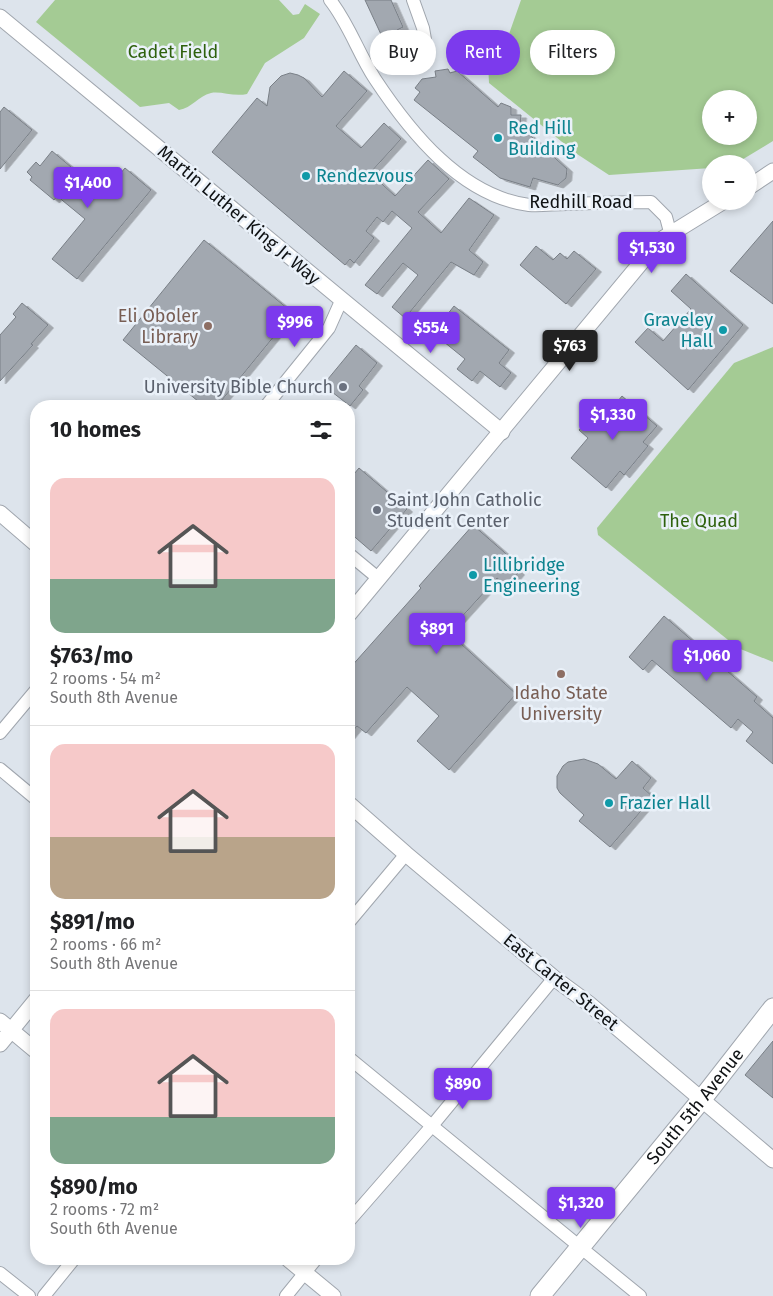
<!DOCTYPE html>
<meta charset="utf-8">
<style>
:root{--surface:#fff;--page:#f6f6f6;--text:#202124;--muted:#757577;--line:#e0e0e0;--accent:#7c3aed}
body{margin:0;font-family:"Fira Sans",sans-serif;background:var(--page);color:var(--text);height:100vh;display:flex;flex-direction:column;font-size:19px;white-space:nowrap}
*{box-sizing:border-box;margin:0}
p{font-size:16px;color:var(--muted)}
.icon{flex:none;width:28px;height:28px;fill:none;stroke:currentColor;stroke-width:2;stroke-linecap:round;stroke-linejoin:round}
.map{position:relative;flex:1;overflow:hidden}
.side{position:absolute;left:30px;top:400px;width:325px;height:865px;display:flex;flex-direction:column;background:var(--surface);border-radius:20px;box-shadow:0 2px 8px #0003}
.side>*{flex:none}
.guide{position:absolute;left:370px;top:30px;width:328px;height:45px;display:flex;gap:10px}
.tools{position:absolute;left:702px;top:90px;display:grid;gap:10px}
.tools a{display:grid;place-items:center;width:55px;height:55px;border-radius:50%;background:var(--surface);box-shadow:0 2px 8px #0003;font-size:25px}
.price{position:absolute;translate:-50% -42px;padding:0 11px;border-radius:5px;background:var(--accent);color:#fff;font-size:16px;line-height:32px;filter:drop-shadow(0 1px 2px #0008)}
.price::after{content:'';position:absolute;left:50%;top:30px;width:15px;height:11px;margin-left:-8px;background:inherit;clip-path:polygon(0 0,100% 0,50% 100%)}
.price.current{background:#222;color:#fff}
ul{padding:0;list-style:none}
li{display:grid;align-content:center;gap:10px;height:265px;padding:0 20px}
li+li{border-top:1px solid var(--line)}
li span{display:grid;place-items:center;height:155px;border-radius:15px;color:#555}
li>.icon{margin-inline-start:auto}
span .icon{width:90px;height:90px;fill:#fffc;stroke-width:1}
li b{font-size:21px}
h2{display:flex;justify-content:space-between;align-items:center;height:60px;padding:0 20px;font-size:21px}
.pill{padding:0 18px;border-radius:22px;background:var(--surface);box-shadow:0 2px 8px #0003;font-size:18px;line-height:45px}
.pill.current{background:var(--accent);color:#fff}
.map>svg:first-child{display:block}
.green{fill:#a4cb94;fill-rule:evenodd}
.building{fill:#a2a8b0;stroke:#797f86;filter:url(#shadow)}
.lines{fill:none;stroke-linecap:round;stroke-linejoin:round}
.minor-casing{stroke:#a0a6ae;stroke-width:14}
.tertiary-casing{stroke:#a0a6ae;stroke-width:17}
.primary-casing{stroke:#a0a6ae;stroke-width:21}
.minor{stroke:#fff;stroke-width:12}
.tertiary{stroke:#fff;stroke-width:15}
.primary{stroke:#fff;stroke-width:19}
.culture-dot{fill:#0f9aa8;stroke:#eaf1f9;stroke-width:2}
.education-dot{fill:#8d6e63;stroke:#eaf1f9;stroke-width:2}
.worship-dot{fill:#6b7280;stroke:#eaf1f9;stroke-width:2}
.labels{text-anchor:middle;stroke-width:5;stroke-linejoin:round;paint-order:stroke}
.park-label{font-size:18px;fill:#2e610d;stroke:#eaf1f9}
.culture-label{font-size:18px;fill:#0d838f;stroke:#eaf1f9;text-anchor:start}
.street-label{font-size:18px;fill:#0f1214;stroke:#eaf1f9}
.education-label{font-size:18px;fill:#785e54;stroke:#eaf1f9;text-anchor:end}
.worship-label{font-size:18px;fill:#5b616d;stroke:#eaf1f9;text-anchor:end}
</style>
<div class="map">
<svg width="773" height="1296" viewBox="0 0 773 1296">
<defs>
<filter id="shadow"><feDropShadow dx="5.5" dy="3" stdDeviation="0" flood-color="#0004"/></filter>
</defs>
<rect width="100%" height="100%" fill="#dde4ec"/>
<g class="green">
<path d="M 55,0 L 279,0 L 293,15 L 299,14 L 305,4 L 320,14 L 304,38 L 265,63 L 247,94 C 234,97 221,91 211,93 C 198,96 192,108 179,110 L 169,103 L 140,107 L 36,22 Z"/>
<path d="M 521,0 L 773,0 L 773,141 L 735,164 L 711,164 L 711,168 L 609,175 L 577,154 L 489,83 L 488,63 L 509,34 ZM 711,99 L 749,99 L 749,136 L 711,136 Z"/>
<path d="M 773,347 L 773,662 L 738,648 L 598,535 L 597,528 L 734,363 Z"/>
</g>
<g class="building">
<path d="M 365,0 L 391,0 L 403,27 L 397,30 L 399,36 L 385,43 Z"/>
<path d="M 448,69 L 450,73 L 457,71 L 498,107 L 501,103 L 511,107 L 511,115 L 521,115 L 520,126 L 567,169 L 566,178 L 558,185 L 533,178 L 530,187 L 500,178 L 473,157 L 478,151 L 414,100 L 420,92 L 415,88 L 422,79 L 436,77 L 435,71 Z"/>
<path d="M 344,71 L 367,91 L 336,126 L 361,148 L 384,123 L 401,139 L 370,173 L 395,196 L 428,160 L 449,179 L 418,212 L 441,233 L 469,198 L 494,215 L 469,250 L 483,262 L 474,275 L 451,262 L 405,318 L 392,307 L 418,275 L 403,263 L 377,294 L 365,285 L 412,228 L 392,211 L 383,222 L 377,217 L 366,231 L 374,238 L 354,263 L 350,259 L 345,265 L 212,152 L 257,98 L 267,106 L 270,87 L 281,76 L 290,73 L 298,75 L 304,78 L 322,97 Z"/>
<path d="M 4,107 L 32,130 L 0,169 L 0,112 Z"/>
<path d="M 52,151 L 103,194 L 125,168 L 151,190 L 77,279 L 52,259 L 85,219 L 57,196 L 54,200 L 30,180 L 32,177 L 27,172 L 36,162 L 40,166 Z"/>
<path d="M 773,221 L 773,304 L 730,271 Z"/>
<path d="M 204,240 L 293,313 L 217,406 L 204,406 L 123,340 Z"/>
<path d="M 536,246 L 553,260 L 560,253 L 567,259 L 574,251 L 596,269 L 566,304 L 520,265 Z"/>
<path d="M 686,274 L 743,325 L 688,390 L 635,342 L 648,328 L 663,341 L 691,309 L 671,291 Z"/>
<path d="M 22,303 L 48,325 L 31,344 L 33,345 L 0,381 L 0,335 L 16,317 L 13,314 Z"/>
<path d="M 454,306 L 509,350 L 499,363 L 511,373 L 500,387 L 480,371 L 472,381 L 457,369 L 465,359 L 433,333 Z"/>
<path d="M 356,345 L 377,363 L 359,386 L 363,390 L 350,406 L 323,385 Z"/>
<path d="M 622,396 L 657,426 L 643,442 L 648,446 L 624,475 L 620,471 L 606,488 L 571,458 L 588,438 L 579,430 L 596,410 L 601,414 L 605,409 L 609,412 Z"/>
<path d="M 359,468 L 407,509 L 371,551 L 349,532 L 349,480 Z"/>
<path d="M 473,525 L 512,559 L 509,563 L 519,572 L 507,586 L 497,578 L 448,632 L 516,694 L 449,770 L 417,741 L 439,716 L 407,687 L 366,733 L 357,726 L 349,736 L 349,669 L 421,588 L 419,586 Z"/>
<path d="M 664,616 L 757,697 L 754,701 L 773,718 L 773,764 L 746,741 L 753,732 L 738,719 L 731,728 L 652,660 L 643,670 L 629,657 Z"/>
<path d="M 584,759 L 598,764 L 616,779 L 632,761 L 651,778 L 643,788 L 653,797 L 610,847 L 579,821 L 584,815 L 560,793 L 557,788 L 557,776 L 563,766 L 568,762 Z"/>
<path d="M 773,1041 L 773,1098 L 745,1075 Z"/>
</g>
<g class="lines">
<defs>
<g id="minor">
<path d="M 330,0 C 349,24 358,53 375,79 C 410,132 461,196 529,205 C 541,206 555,204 567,204 C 595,203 623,202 651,202 L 666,217 L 670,232"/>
<path d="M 413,0 L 423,28 L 428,57"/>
<path d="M 266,406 L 329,328 L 341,301"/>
<path d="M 349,554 L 378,578"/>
<path d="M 0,733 L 36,690"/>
<path d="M 0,769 L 36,799"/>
<path d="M 349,922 L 406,854"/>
<path d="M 349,1058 L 640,1296"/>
<path d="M 349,1221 L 431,1127 L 554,978"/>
<path d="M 0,1273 L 29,1296"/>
<path d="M 44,1296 L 74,1259"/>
<path d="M 286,1296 L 316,1259"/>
</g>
<g id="tertiary">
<path d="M 0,17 L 502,432"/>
<path d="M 749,187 L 773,171"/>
<path d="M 0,513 L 36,544"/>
<path d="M 349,614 L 659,241 L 724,201"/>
<path d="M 349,804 L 406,854 L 554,978 L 588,1003 L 773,1160"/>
<path d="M 0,1021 L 36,1051"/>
<path d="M 0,1044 L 36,1000"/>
<path d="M 288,1259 L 333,1296"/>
</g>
<g id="primary">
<path id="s1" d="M 540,1296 L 702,1099 L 773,1008"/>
</g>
</defs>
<use href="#minor" class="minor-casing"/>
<use href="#tertiary" class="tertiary-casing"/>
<use href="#primary" class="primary-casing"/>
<use href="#minor" class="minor"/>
<use href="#tertiary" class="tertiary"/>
<use href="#primary" class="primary"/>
</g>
<g class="culture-dot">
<circle cx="498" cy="138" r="5"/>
<circle cx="306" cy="176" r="5"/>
<circle cx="723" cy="330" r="5"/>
<circle cx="473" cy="575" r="5"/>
<circle cx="609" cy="803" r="5"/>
</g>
<g class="education-dot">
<circle cx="208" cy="326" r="5"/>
<circle cx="561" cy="674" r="5"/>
</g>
<g class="worship-dot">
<circle cx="343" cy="387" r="5"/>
<circle cx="377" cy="510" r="5"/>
</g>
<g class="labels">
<g class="park-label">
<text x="173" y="58">Cadet Field</text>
<text x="699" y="527">The Quad</text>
</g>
<g class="culture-label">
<text x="508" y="134">Red Hill<tspan x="508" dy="21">Building</tspan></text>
<text x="316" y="182">Rendezvous</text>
<text x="713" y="326" text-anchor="end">Graveley<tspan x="713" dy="21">Hall</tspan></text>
<text x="483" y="571">Lillibridge<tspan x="483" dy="21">Engineering</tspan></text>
<text x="619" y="809">Frazier Hall</text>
</g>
<g class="street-label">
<text x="581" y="208">Redhill Road</text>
<text transform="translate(239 215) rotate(40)" y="6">Martin Luther King Jr Way</text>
<text transform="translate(561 982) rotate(39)" y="6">East Carter Street</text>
<text dy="6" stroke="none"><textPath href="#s1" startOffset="245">South 5th Avenue</textPath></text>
</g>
<g class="education-label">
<text x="198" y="322">Eli Oboler<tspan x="198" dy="21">Library</tspan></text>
<text x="561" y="699" text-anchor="middle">Idaho State<tspan x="561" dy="21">University</tspan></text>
</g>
<g class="worship-label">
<text x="333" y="393">University Bible Church</text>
<text x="387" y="506" text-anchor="start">Saint John Catholic<tspan x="387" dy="21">Student Center</tspan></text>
</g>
</g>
</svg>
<div class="tools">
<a>+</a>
<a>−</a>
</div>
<b class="price" style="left:88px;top:209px">$1,400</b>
<b class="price" style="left:652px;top:274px">$1,530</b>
<b class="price" style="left:295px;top:348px">$996</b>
<b class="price" style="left:431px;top:354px">$554</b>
<b class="price current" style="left:570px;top:372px">$763</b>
<b class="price" style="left:613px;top:441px">$1,330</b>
<b class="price" style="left:437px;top:655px">$891</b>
<b class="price" style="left:707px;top:682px">$1,060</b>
<b class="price" style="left:463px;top:1110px">$890</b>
<b class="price" style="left:581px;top:1229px">$1,320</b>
<div class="guide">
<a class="pill">Buy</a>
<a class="pill current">Rent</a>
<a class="pill">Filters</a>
</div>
<section class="side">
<h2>10 homes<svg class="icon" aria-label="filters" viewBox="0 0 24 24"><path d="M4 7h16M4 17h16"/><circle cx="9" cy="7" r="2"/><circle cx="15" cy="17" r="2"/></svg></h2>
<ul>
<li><span style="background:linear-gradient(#f6c9c9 65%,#7fa58c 0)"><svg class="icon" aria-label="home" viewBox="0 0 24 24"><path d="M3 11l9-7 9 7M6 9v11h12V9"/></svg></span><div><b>$763/mo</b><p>2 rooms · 54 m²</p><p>South 8th Avenue</p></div></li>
<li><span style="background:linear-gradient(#f6c9c9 60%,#b9a48a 0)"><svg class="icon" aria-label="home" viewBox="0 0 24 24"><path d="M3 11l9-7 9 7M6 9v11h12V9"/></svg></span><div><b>$891/mo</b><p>2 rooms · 66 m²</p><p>South 8th Avenue</p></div></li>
<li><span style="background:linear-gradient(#f6c9c9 70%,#7fa58c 0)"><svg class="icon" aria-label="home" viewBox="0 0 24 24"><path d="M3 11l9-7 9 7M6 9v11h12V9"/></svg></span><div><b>$890/mo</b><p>2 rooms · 72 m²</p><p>South 6th Avenue</p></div></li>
</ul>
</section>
</div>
